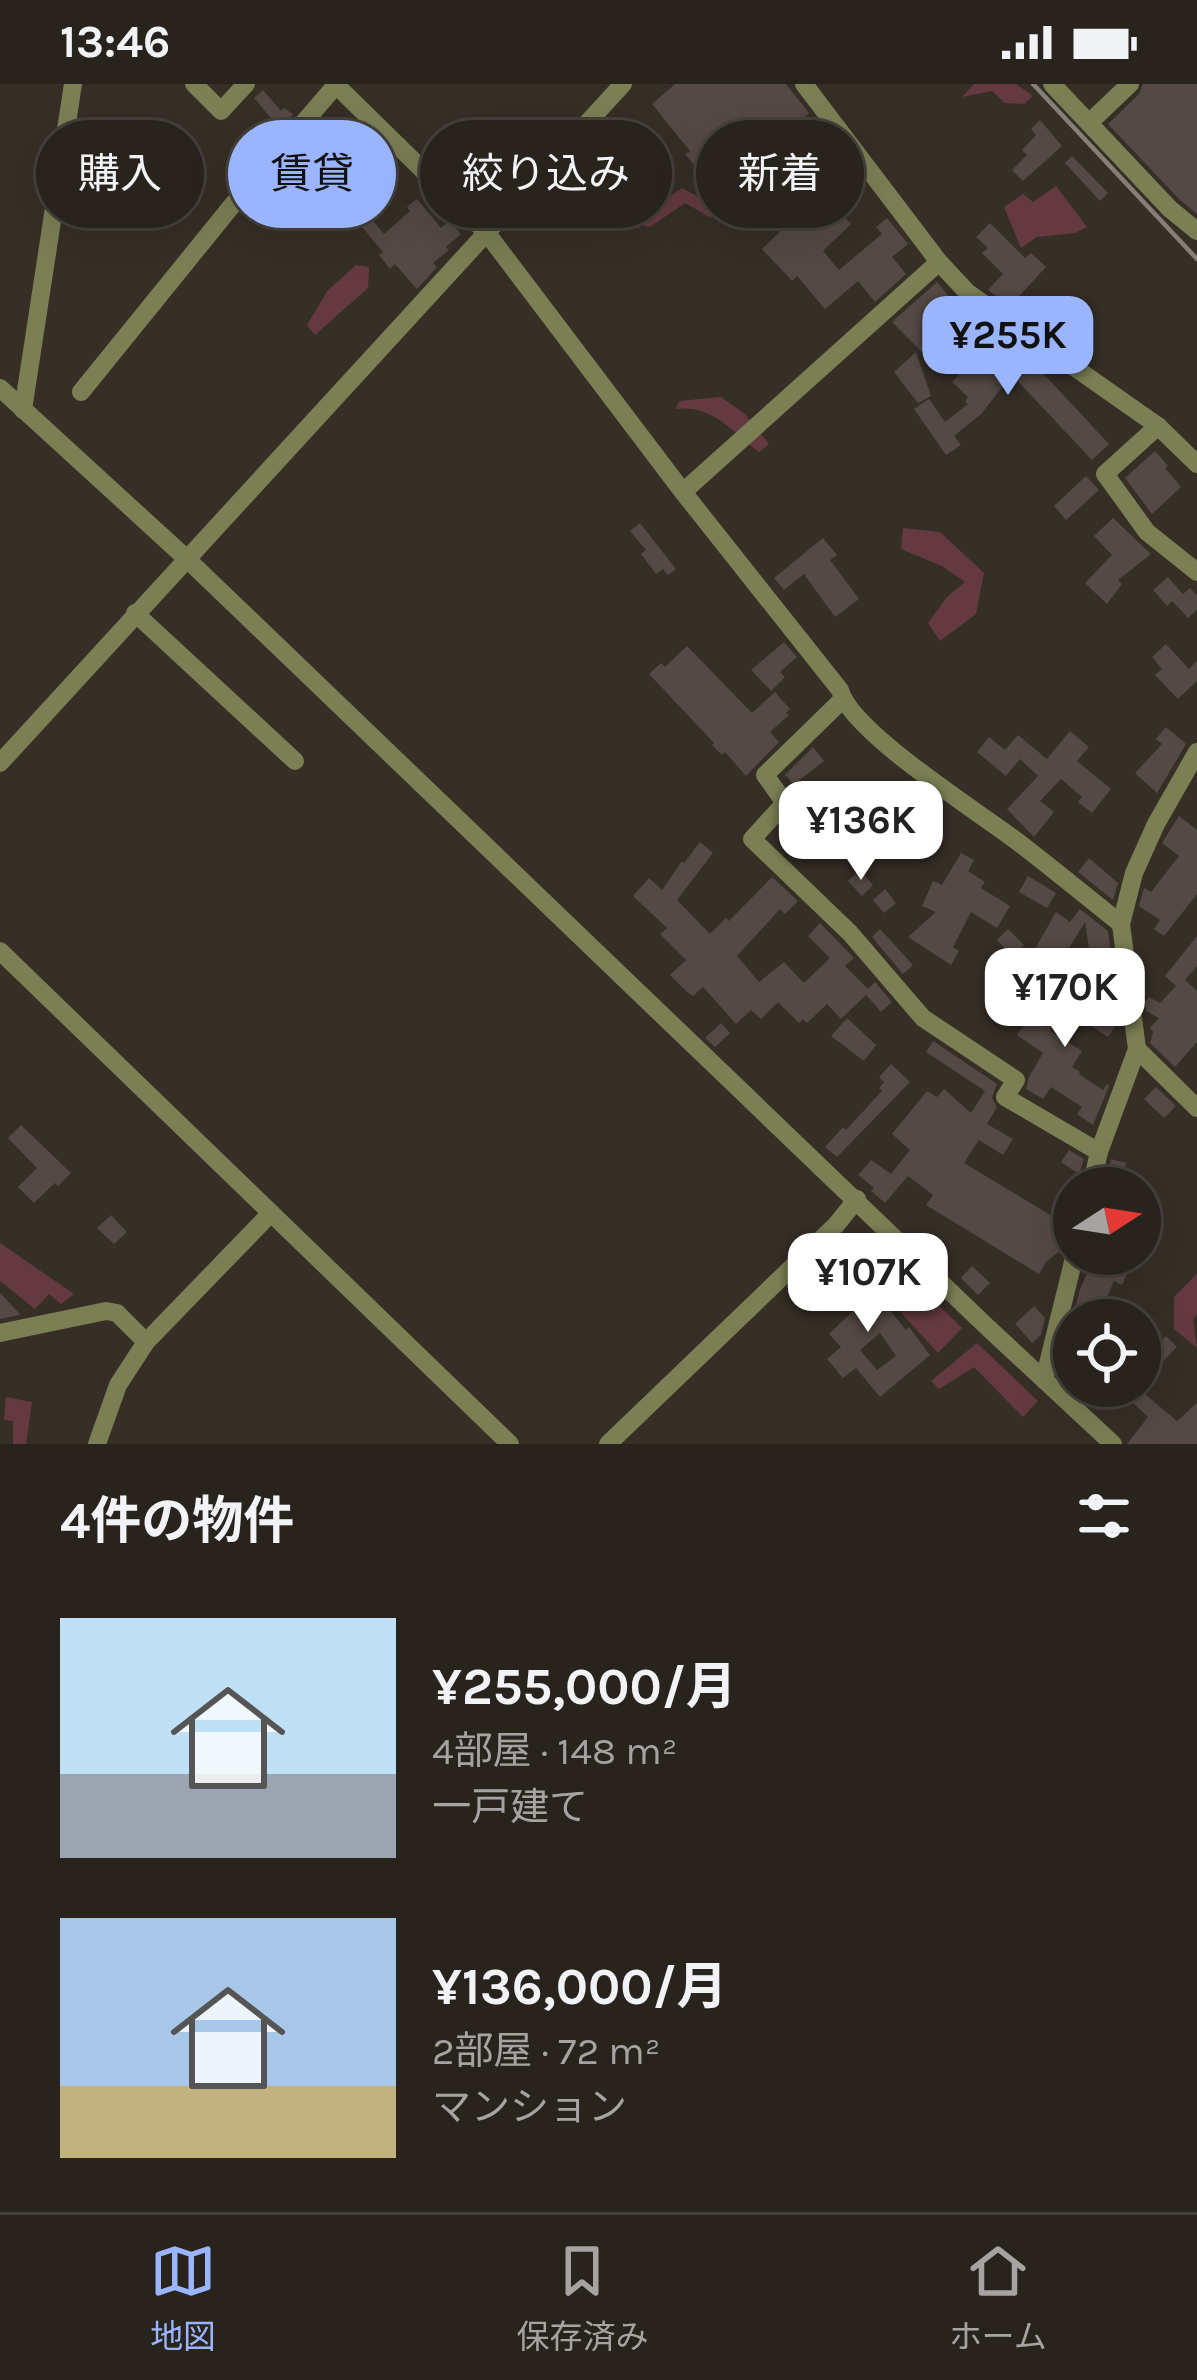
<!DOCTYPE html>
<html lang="ja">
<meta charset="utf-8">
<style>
:root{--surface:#28231c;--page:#342f29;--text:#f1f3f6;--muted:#a5a4a3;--line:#44403b;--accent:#9ab5fd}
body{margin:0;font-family:Karla,"Noto Sans JP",sans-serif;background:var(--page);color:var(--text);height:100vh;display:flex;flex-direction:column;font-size:45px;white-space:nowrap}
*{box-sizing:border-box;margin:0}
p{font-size:39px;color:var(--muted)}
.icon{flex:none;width:66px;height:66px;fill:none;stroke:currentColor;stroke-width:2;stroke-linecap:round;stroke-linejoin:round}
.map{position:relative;height:1360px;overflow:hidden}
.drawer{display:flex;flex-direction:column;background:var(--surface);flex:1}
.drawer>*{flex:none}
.hud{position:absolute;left:36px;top:36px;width:1125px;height:108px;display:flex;gap:24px}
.needle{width:78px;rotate:78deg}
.tools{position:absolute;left:1053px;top:1083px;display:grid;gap:24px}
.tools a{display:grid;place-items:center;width:108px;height:108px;border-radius:50%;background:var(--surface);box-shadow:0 12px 48px #0002,0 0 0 3px var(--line);font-size:60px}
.price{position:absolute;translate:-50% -102px;padding:0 27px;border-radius:24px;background:#fff;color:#222;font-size:39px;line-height:78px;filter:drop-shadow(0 3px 6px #0008)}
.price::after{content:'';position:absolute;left:50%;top:72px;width:36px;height:27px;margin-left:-18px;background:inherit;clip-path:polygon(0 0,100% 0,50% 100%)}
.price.on{background:var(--accent);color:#111}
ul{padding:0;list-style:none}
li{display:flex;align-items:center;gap:36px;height:300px;padding:0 60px}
li span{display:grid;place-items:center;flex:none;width:336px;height:240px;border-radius:0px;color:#555}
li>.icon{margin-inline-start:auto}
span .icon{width:144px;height:144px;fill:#fffc;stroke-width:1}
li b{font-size:51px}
h2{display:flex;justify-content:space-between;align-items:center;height:144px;padding:0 60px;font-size:51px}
.tag{padding:0 42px;border-radius:54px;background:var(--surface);box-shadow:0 12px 48px #0002,0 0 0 3px var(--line);font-size:42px;line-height:108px}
.tag.on{background:var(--accent);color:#111}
.status{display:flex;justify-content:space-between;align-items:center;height:84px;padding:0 60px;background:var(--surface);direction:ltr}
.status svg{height:33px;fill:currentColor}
.tab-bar{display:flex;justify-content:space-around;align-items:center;height:168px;border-top:3px solid var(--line);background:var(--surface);font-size:33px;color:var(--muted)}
.tab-bar a{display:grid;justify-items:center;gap:6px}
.tab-bar .on{color:var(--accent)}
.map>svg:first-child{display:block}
.green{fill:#643a40}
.building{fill:#544944;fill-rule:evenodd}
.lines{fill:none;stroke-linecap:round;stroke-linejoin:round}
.minor{stroke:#7a7f54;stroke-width:18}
.rail{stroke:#848078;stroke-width:4.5}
</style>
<div class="status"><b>13:46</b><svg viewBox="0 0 49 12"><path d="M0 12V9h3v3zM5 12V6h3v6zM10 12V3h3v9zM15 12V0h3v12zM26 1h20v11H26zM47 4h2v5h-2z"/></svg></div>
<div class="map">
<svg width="1197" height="1360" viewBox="0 0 1197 1360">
<rect width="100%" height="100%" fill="#352f26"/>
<g class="green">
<path d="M 974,0 L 1016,0 L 1033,12 L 1024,20 L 1005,19 L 992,7 L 962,13 Z"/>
<path d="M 504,70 L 520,71 L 530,80 L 527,95 L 515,96 L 500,85 Z"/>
<path d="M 1056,102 L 1087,143 L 1075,149 L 1037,153 L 1021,164 L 1004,123 L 1023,110 L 1033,118 Z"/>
<path d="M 682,104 L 715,122 L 711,134 L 685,119 L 650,143 L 641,141 L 658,120 Z"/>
<path d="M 356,181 L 369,183 L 368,204 L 315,251 L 307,241 L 328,206 Z"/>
<path d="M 721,313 L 745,330 L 769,360 L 759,368 C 733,348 712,320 676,325 L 679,317 Z"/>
<path d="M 903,444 L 940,448 L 984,489 L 976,530 L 940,557 L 928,539 L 947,513 L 965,498 L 942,482 L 901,465 Z"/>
<path d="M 0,1159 L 74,1210 L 61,1220 L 49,1210 L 35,1225 L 0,1197 Z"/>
<path d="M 1197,1190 L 1197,1230 L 1193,1235 L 1197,1264 L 1174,1245 L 1174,1213 Z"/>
<path d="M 905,1197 L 917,1200 L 962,1244 L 938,1269 L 890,1217 Z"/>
<path d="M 977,1259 L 1038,1317 L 1023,1333 L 974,1283 L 939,1305 L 931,1297 Z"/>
<path d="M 6,1313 L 32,1318 L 26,1360 L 13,1360 L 13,1337 L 4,1336 Z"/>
</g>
<g class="building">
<path d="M 675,0 L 786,0 L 809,29 L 717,108 L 685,70 L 690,67 L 652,20 Z"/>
<path d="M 1143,0 L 1197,0 L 1197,130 L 1179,115 L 1108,40 L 1139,10 Z"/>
<path d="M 263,6 L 281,27 L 284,24 L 293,30 L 266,62 L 259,53 L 275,39 L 254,14 Z"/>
<path d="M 1040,36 L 1062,62 L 1023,97 L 1012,86 L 1027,71 L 1022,66 L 1036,51 L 1031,45 Z"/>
<path d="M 138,49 L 153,55 L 132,112 L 117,106 Z"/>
<path d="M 358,51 L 399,91 L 378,112 L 365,99 L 369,96 L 358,84 L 362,81 L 345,63 Z"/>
<path d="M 1072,72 L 1108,109 L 1100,117 L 1065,79 Z"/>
<path d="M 93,99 L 109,104 L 103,120 L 88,114 Z"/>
<path d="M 821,108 L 851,140 L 823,167 L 839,186 L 882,150 L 876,143 L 887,134 L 908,160 L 892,173 L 906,190 L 875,218 L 858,197 L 825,225 L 797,192 L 792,197 L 762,165 Z"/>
<path d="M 417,115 L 441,144 L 449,137 L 461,150 L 446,163 L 449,166 L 433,179 L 437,183 L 417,205 L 395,180 L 390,185 L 379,171 L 383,168 L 357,137 L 366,129 L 384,150 L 410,127 L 407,123 Z"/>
<path d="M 990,139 L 1025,174 L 1031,169 L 1046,183 L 1010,222 L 988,206 L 1003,190 L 982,169 L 988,164 L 976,153 Z"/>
<path d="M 937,198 L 963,229 L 968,225 L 981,235 L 936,282 L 892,238 Z"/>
<path d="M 1001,249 L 1028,270 L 1027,272 L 1109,360 L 1092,376 L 1012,291 L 981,330 L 954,352 L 961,361 L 946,371 L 914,325 L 929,315 L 945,338 L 968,320 L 965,318 L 968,313 L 952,298 Z"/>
<path d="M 916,268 L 931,312 L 918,319 L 894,288 Z"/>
<path d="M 1155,367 L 1168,382 L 1165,384 L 1181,403 L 1152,430 L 1125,394 Z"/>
<path d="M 1086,392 L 1099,406 L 1066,436 L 1054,422 Z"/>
<path d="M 1113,434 L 1151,470 L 1118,496 L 1122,500 L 1107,520 L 1085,499 L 1112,471 L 1094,452 Z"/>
<path d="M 640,439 L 676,485 L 668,491 L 663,485 L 656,490 L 641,470 L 646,466 L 630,447 Z"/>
<path d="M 823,454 L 837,471 L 830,476 L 859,515 L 835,533 L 804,490 L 784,506 L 774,494 Z"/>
<path d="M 1168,493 L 1183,510 L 1190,504 L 1197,511 L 1197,526 L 1188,534 L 1172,517 L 1167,522 L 1153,506 Z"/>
<path d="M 784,558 L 797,573 L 780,588 L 785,593 L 771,607 L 751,586 Z"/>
<path d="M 1166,560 L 1189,585 L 1197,577 L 1197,597 L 1178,615 L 1155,591 L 1162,585 L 1152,573 Z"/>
<path d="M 687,562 L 752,629 L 775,608 L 790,625 L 786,629 L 789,631 L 770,648 L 779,658 L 746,692 L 725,668 L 722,671 L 712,661 L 714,659 L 649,590 L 661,579 L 665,583 Z"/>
<path d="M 1166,643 L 1186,660 L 1157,709 L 1135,689 L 1162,660 L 1156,655 Z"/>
<path d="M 1070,647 L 1089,663 L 1077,677 L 1111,705 L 1092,729 L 1078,718 L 1082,713 L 1061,695 L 1040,717 L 1054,728 L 1034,753 L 1007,725 L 1038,692 L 1020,675 L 1006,692 L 977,668 L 989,653 L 1005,666 L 1018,651 L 1047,675 Z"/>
<path d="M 813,663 L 824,677 L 793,701 L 787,692 L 783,693 Z"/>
<path d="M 859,717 L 876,734 L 873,738 L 876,741 L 864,756 L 842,740 Z"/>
<path d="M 1179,732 L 1197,746 L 1197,810 L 1164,852 L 1154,845 L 1160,836 L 1139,822 L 1144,804 L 1151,808 L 1179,772 L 1162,759 Z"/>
<path d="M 700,758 L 713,769 L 677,816 L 710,850 L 726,834 L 729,837 L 772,793 L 798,817 L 785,830 L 780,825 L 737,872 L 759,898 L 784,878 L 804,899 L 830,874 L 808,852 L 820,839 L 854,874 L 845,882 L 868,905 L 875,898 L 892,918 L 881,928 L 866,911 L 841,935 L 827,920 L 807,939 L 803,935 L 799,939 L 778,918 L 761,935 L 751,926 L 736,940 L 703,903 L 693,912 L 686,907 L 670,891 L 686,876 L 660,850 L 667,844 L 633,812 L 649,794 L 662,806 L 682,777 L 684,779 Z"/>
<path d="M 961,769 L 974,776 L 968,787 L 985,798 L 981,804 L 1010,822 L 997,844 L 971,828 L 953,863 L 959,867 L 951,881 L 908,853 L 936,828 L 922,822 L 933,797 L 942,801 Z"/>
<path d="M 1089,774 L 1118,799 L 1113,816 L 1078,788 Z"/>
<path d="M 860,786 L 873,801 L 862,812 L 848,797 Z"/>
<path d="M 1028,792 L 1056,809 L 1047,824 L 1019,808 Z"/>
<path d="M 885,805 L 896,819 L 884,829 L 873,816 Z"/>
<path d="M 1080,825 L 1108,847 L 1114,894 L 1108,895 L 1111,908 L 1096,911 L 1085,838 L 1059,880 L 1035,865 L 1056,828 L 1070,838 Z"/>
<path d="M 880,845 L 913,881 L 903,890 L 872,853 Z"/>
<path d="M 1008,845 L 1024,861 L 1012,872 L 997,856 Z"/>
<path d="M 1197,852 L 1197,882 L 1185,896 L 1197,907 L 1197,958 L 1175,983 L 1150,959 L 1153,948 L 1150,944 L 1159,934 L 1146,927 L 1145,918 L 1149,913 L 1160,919 L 1176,902 L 1165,892 Z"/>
<path d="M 1058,893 L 1071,901 L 1066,910 L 1098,930 L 1096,914 L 1119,928 L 1120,935 L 1108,953 L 1065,925 L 1050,947 L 1082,967 L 1072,983 L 1080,988 L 1079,990 L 1103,1006 L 1107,1000 L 1109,1002 L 1093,1041 L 1077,1030 L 1082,1023 L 1051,1003 L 1043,1015 L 1026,1005 L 1029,993 L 1043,969 L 1017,951 L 1045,911 L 1047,913 Z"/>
<path d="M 847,934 L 876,961 L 864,977 L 831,952 Z"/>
<path d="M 721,939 L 730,949 L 715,963 L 705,954 Z"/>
<path d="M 933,957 L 997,1000 L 992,1014 L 997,1023 L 987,1040 L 1013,1055 L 1003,1071 L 979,1056 L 964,1079 L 1052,1132 L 1054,1131 L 1069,1151 L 1062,1165 L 1046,1178 L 1039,1190 L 926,1121 L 933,1111 L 908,1092 L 885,1119 L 871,1107 L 874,1104 L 858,1091 L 871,1076 L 891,1090 L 910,1066 L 892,1050 L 927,1007 L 937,1013 L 944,1005 L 971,1029 L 985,1007 L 926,968 Z"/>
<path d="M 891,980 L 910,998 L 837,1073 L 825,1063 L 843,1043 L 846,1046 L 882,1007 L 879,1004 L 884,998 L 879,993 Z"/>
<path d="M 1156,1003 L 1176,1022 L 1164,1034 L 1144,1015 Z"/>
<path d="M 21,1041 L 71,1089 L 58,1102 L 55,1099 L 34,1119 L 18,1103 L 37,1084 L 8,1054 Z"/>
<path d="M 1069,1066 L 1084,1075 L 1079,1090 L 1061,1078 Z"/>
<path d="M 1111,1075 L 1126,1079 L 1120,1104 L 1105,1104 Z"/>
<path d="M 111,1131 L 127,1148 L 114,1160 L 97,1144 Z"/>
<path d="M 1111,1170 L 1136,1170 L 1122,1201 L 1114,1197 L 1097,1236 L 1074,1236 L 1074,1270 L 1066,1263 L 1080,1205 L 1088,1187 L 1085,1184 L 1091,1173 L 1107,1180 Z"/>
<path d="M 972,1182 L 990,1199 L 978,1211 L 961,1194 Z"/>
<path d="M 857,1185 L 906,1246 L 909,1243 L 930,1271 L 880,1313 L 856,1284 L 843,1294 L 827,1275 L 841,1263 L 829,1250 L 855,1225 L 839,1206 L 816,1228 L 801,1212 L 824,1190 L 836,1203 ZM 880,1249 L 896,1272 L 877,1286 L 860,1266 Z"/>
<path d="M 0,1209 L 20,1230 L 19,1231 L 0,1235 Z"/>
<path d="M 1034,1222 L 1045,1234 L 1041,1251 L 1032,1259 L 1015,1240 Z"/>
<path d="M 1166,1252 L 1177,1263 L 1155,1285 L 1144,1275 Z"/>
<path d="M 1139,1305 L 1177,1337 L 1197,1319 L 1197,1360 L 1127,1360 L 1148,1333 L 1129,1315 Z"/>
</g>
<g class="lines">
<g class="minor">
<path d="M 194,0 L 221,27 L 246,0"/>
<path d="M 335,0 L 486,148 L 683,408 L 840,606 C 851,648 979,728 1018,758 C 1053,785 1087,813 1121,840"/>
<path d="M 804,0 L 939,178 L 967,208 L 1158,342 L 1197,380"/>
<path d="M 1052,0 L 1170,125 L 1197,147"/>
<path d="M 1089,39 L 1130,0"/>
<path d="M 0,304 L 188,476 L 984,1240 L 1113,1360"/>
<path d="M 81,308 L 230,124 L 336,1"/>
<path d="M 23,326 L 73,0"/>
<path d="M 1158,342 L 1105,390 L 1147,448 L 1197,488"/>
<path d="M 683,408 L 939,178"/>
<path d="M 135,529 L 295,677"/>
<path d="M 843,615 L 765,691 L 785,719 L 752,755 L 850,849 L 923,934 L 1016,996 L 1005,1013 L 1099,1068"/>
<path d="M 0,679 L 623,0"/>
<path d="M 0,867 L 510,1360"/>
<path d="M 1137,965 L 1197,1024"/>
<path d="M 1091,1104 L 1099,1068 L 1137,965 L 1121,840 L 1134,789 L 1156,740 L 1197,668"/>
<path d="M 0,1249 L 106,1227 L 117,1229 L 146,1258"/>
<path d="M 1044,1296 L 1075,1170"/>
<path d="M 97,1360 L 118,1301 L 146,1258 L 271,1129"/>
<path d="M 608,1360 L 836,1141 L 857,1115"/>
</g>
<path class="rail" d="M 1033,0 L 1197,175"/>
</g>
</svg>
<div class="tools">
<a><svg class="needle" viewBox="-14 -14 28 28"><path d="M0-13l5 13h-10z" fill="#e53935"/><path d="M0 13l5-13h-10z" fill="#a5a4a3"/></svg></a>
<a><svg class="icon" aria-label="locate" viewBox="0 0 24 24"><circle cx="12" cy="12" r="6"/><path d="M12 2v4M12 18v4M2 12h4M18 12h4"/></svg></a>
</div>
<b class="price on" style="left:1008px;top:314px">¥255K</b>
<b class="price" style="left:861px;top:799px">¥136K</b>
<b class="price" style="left:1065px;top:966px">¥170K</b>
<b class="price" style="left:868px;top:1251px">¥107K</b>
<div class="hud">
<a class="tag">購入</a>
<a class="tag on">賃貸</a>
<a class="tag">絞り込み</a>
<a class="tag">新着</a>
</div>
</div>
<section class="drawer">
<h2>4件の物件<svg class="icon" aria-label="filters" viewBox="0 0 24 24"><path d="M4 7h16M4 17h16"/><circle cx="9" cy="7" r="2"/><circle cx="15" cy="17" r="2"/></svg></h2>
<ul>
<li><span style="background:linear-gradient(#bfe0f5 65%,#9aa5b1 0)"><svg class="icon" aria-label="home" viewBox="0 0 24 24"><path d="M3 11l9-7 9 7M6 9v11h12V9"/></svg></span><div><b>¥255,000/月</b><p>4部屋 · 148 m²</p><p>一戸建て</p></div></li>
<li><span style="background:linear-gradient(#a9c7e8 70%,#c2b280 0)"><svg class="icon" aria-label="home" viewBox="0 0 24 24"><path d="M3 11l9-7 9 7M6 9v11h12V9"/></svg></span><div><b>¥136,000/月</b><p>2部屋 · 72 m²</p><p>マンション</p></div></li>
</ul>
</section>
<nav class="tab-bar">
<a class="on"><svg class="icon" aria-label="map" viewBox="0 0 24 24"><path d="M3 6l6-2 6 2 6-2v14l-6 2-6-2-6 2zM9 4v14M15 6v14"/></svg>地図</a>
<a><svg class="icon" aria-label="saved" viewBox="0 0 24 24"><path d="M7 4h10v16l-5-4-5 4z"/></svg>保存済み</a>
<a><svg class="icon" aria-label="home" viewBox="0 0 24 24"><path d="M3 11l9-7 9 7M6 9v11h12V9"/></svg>ホーム</a>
</nav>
